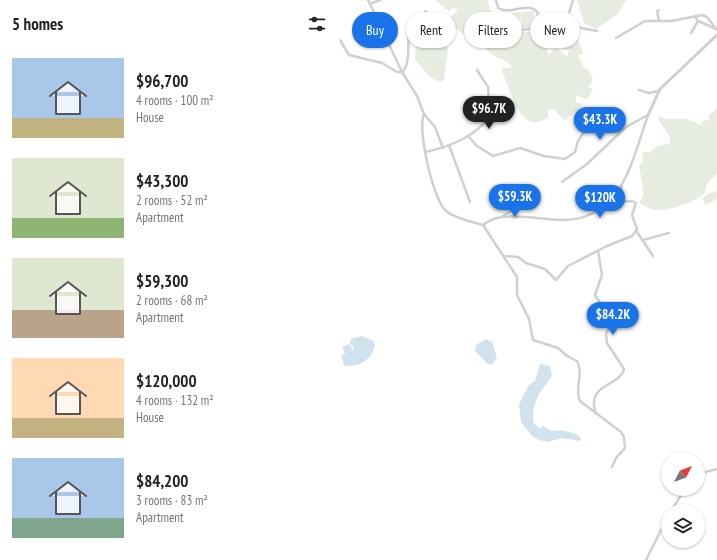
<!DOCTYPE html>
<meta charset="utf-8">
<style>
:root{--surface:#fff;--page:#f6f6f6;--text:#222;--muted:#767676;--accent:#1a73e8}
body{margin:0;font-family:"PT Sans Narrow",sans-serif;background:var(--page);color:var(--text);height:100vh;display:flex;flex-direction:column;font-size:15px;white-space:nowrap}
*{box-sizing:border-box;margin:0}
p{font-size:13px;color:var(--muted)}
.icon{flex:none;width:22px;height:22px;fill:none;stroke:currentColor;stroke-width:2;stroke-linecap:round;stroke-linejoin:round}
.map{position:relative;flex:1;overflow:hidden}
.panel{display:flex;flex-direction:column;background:var(--surface);width:340px}
.panel>*{flex:none}
.hud{position:absolute;left:12px;top:12px;width:305px;height:36px;display:flex;gap:8px}
.needle{width:26px;rotate:48deg}
.tools{position:absolute;left:321px;top:452px;display:grid;gap:8px}
.tools a{display:grid;place-items:center;width:44px;height:44px;border-radius:50%;background:var(--surface);box-shadow:0 1px 3px #0004;font-size:20px}
.price{position:absolute;translate:-50% -34px;padding:0 9px;border-radius:14px;background:var(--accent);color:#fff;font-size:13px;line-height:26px;filter:drop-shadow(0 1px 2px #0008)}
.price::after{content:'';position:absolute;left:50%;top:24px;width:12px;height:9px;margin-left:-6px;background:inherit;clip-path:polygon(0 0,100% 0,50% 100%)}
.price.active{background:#222;color:#fff}
ul{padding:0;list-style:none}
li{display:flex;align-items:center;gap:12px;height:100px;padding:0 12px}
li span{display:grid;place-items:center;flex:none;width:112px;height:80px;border-radius:0px;color:#555}
li>.icon{margin-inline-start:auto}
span .icon{width:48px;height:48px;fill:#fffc;stroke-width:1}
li b{font-size:17px}
h2{display:flex;justify-content:space-between;align-items:center;height:48px;padding:0 12px;font-size:17px}
.tag{padding:0 14px;border-radius:18px;background:var(--surface);box-shadow:0 1px 3px #0004;font-size:14px;line-height:36px}
.tag.active{background:var(--accent);color:#fff}
main{display:flex;flex:1;min-height:0}
.map>svg:first-child{display:block}
.green{fill:#e6ecdf}
.water{fill:#cfe2ee}
.lines{fill:none;stroke-linecap:round;stroke-linejoin:round}
.minor{stroke:#d0d0d0;stroke-width:2.5}
.tertiary{stroke:#d0d0d0;stroke-width:3}
</style>
<main>
<section class="panel">
<h2>5 homes<svg class="icon" aria-label="filters" viewBox="0 0 24 24"><path d="M4 7h16M4 17h16"/><circle cx="9" cy="7" r="2"/><circle cx="15" cy="17" r="2"/></svg></h2>
<ul>
<li><span style="background:linear-gradient(#a9c7e8 75%,#c2b280 0)"><svg class="icon" aria-label="home" viewBox="0 0 24 24"><path d="M3 11l9-7 9 7M6 9v11h12V9"/></svg></span><div><b>$96,700</b><p>4 rooms · 100 m²</p><p>House</p></div></li>
<li><span style="background:linear-gradient(#dfe7d0 75%,#8fb573 0)"><svg class="icon" aria-label="home" viewBox="0 0 24 24"><path d="M3 11l9-7 9 7M6 9v11h12V9"/></svg></span><div><b>$43,300</b><p>2 rooms · 52 m²</p><p>Apartment</p></div></li>
<li><span style="background:linear-gradient(#dfe7d0 65%,#b9a48a 0)"><svg class="icon" aria-label="home" viewBox="0 0 24 24"><path d="M3 11l9-7 9 7M6 9v11h12V9"/></svg></span><div><b>$59,300</b><p>2 rooms · 68 m²</p><p>Apartment</p></div></li>
<li><span style="background:linear-gradient(#ffd9b3 75%,#c2b280 0)"><svg class="icon" aria-label="home" viewBox="0 0 24 24"><path d="M3 11l9-7 9 7M6 9v11h12V9"/></svg></span><div><b>$120,000</b><p>4 rooms · 132 m²</p><p>House</p></div></li>
<li><span style="background:linear-gradient(#a9c7e8 75%,#7fa58c 0)"><svg class="icon" aria-label="home" viewBox="0 0 24 24"><path d="M3 11l9-7 9 7M6 9v11h12V9"/></svg></span><div><b>$84,200</b><p>3 rooms · 83 m²</p><p>Apartment</p></div></li>
</ul>
</section>
<div class="map">
<svg width="377" height="560" viewBox="0 0 377 560">
<rect width="100%" height="100%" fill="#fff"/>
<g class="green">
<path d="M 95,0 L 147,0 L 151,12 L 158,14 L 194,11 L 195,19 L 192,27 L 183,29 L 181,28 L 182,20 L 166,19 L 159,24 L 148,18 L 144,21 L 147,31 L 169,34 L 176,32 L 201,32 L 200,40 L 207,49 L 208,55 L 211,53 L 212,50 L 217,48 L 227,57 L 229,50 C 218,48 213,42 214,30 L 207,30 L 204,21 L 215,18 L 217,20 L 215,25 L 217,30 L 220,30 L 223,27 L 224,35 L 231,45 L 234,45 L 235,43 L 231,40 L 234,37 C 238,40 243,49 243,54 L 238,55 L 244,68 L 248,69 L 253,79 L 248,87 L 253,89 L 247,100 L 236,95 L 236,103 L 241,103 L 242,106 L 226,120 L 223,119 L 214,109 L 208,110 L 208,117 C 184,136 173,99 167,83 C 165,78 162,74 162,68 L 172,68 C 166,55 147,60 143,41 L 150,39 L 145,35 L 137,42 L 116,29 L 110,18 L 118,9 L 113,8 L 109,11 Z"/>
<path d="M 237,0 L 286,0 L 278,14 L 256,29 L 244,23 Z"/>
<path d="M 88,15 L 93,15 L 99,18 L 102,37 L 108,49 L 104,80 L 101,82 L 91,78 L 75,60 L 77,35 L 82,31 Z"/>
<path d="M 377,108 L 377,174 C 370,180 366,183 365,193 C 357,201 327,212 316,210 C 310,210 304,206 299,202 C 300,200 302,199 303,197 C 305,194 300,172 299,166 L 303,161 L 302,155 L 305,151 L 309,153 L 316,147 L 330,143 L 330,137 L 318,119 L 320,116 L 325,119 L 346,119 L 361,125 L 362,121 L 369,120 L 369,115 Z"/>
<path d="M 377,191 L 377,199 L 366,205 L 362,199 C 367,193 370,193 377,191 Z"/>
</g>
<g class="water">
<path d="M 22,336 L 34,341 L 35,345 C 33,359 17,369 4,365 L 1,355 L 5,354 L 2,347 L 10,344 L 13,351 L 14,347 L 10,344 L 11,339 Z"/>
<path d="M 146,339 L 152,342 L 157,358 L 153,364 L 148,364 L 135,351 L 136,345 Z"/>
<path d="M 200,364 L 210,366 L 212,376 L 198,395 L 193,411 L 193,422 L 200,429 L 203,426 L 211,431 C 219,430 235,431 241,438 L 240,441 L 222,438 L 208,442 L 199,440 L 192,436 L 181,422 L 179,404 L 189,385 L 195,381 Z"/>
</g>
<g class="lines">
<g class="minor">
<path d="M 28,0 L 62,72 L 77,96 L 84,114"/>
<path d="M 156,0 L 158,8 C 170,16 189,0 198,13 L 195,26 L 192,29 L 169,31"/>
<path d="M 233,0 L 229,13 L 230,24 L 236,27 L 257,31"/>
<path d="M 30,4 L 40,0"/>
<path d="M 355,17 L 358,21 L 376,29"/>
<path d="M 319,21 L 317,11 L 319,10"/>
<path d="M 351,33 L 358,21"/>
<path d="M 276,38 L 305,21 L 332,21 L 362,15 L 367,17 L 377,30"/>
<path d="M 0,40 L 9,55 L 42,63 L 57,72 L 62,72 C 71,64 67,45 69,34 C 71,23 81,19 86,11"/>
<path d="M 299,90 L 309,93 L 318,91"/>
<path d="M 128,136 L 137,146 L 153,156 L 180,148 L 204,156 L 225,159 L 235,152 L 238,141 L 246,129"/>
<path d="M 109,145 L 130,202"/>
<path d="M 103,148 L 95,127 L 84,114 C 77,129 93,200 106,211 C 115,219 131,221 143,225 C 147,222 152,219 157,218 C 168,214 196,218 208,219 C 279,229 290,168 308,115"/>
<path d="M 86,152 C 110,146 134,138 150,116 L 148,87 L 137,70"/>
<path d="M 222,182 L 247,164 L 286,127 L 308,115"/>
<path d="M 163,216 L 179,206"/>
<path d="M 143,225 L 177,277 L 177,295 L 189,319 L 193,340 L 218,348 L 227,356 L 237,361 C 244,373 234,389 240,401 L 281,432 L 284,437 L 285,448 L 276,458 L 272,467"/>
<path d="M 297,232 L 313,256"/>
<path d="M 303,240 L 329,233"/>
<path d="M 164,256 L 178,257 L 186,263 L 205,269 L 216,280 L 228,266 L 267,246 L 292,236 L 297,229 L 292,215 L 296,203 L 292,201 L 280,202 L 282,184"/>
<path d="M 256,414 C 245,383 280,387 284,369 L 267,343 L 266,333 L 272,325 L 272,321 L 255,295 L 262,275 L 258,251"/>
<path d="M 358,477 L 365,472 L 377,469"/>
<path d="M 331,511 L 345,489"/>
<path d="M 306,560 L 328,516"/>
</g>
<path class="tertiary" d="M 308,115 L 320,89 L 377,35"/>
</g>
</svg>
<div class="tools">
<a><svg class="needle" viewBox="-14 -14 28 28"><path d="M0-13l5 13h-10z" fill="#e53935"/><path d="M0 13l5-13h-10z" fill="#767676"/></svg></a>
<a><svg class="icon" aria-label="layers" viewBox="0 0 24 24"><path d="M12 4l9 5-9 5-9-5zM3 14l9 5 9-5"/></svg></a>
</div>
<b class="price active" style="left:149px;top:130px">$96.7K</b>
<b class="price" style="left:260px;top:141px">$43.3K</b>
<b class="price" style="left:175px;top:218px">$59.3K</b>
<b class="price" style="left:260px;top:219px">$120K</b>
<b class="price" style="left:273px;top:336px">$84.2K</b>
<div class="hud">
<a class="tag active">Buy</a>
<a class="tag">Rent</a>
<a class="tag">Filters</a>
<a class="tag">New</a>
</div>
</div>
</main>
